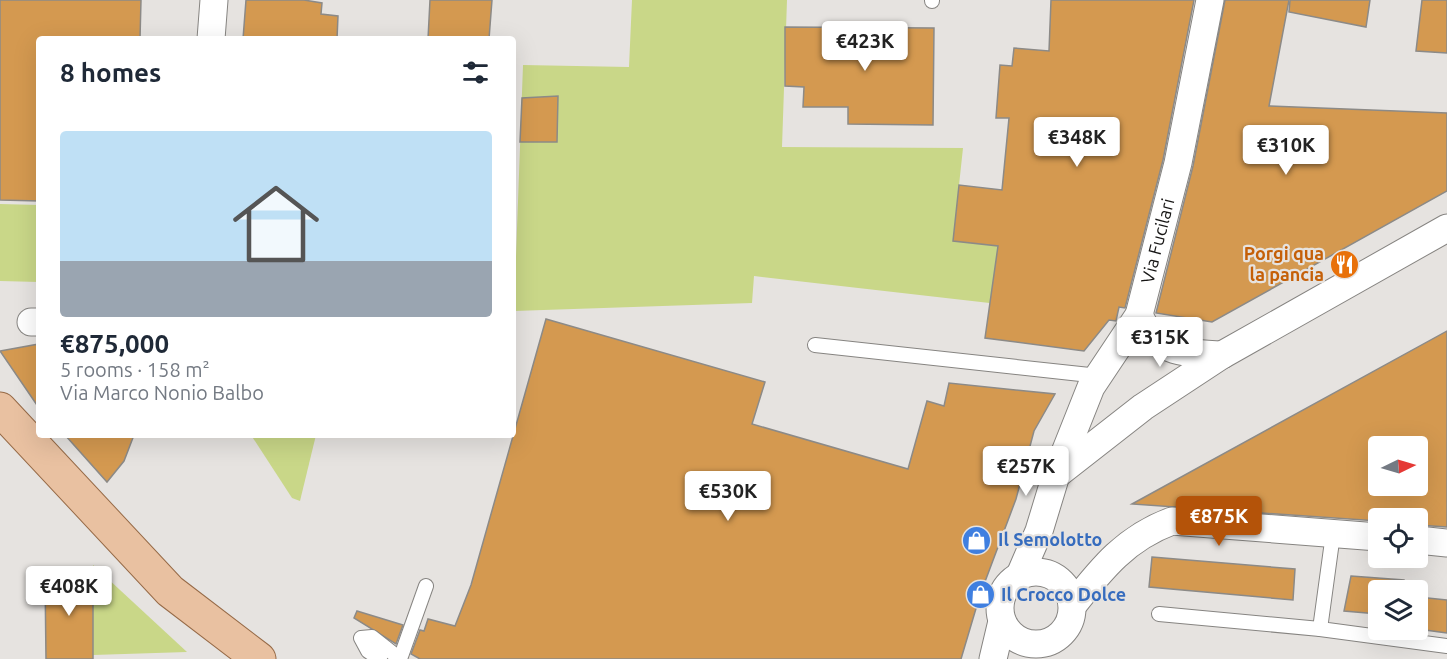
<!DOCTYPE html>
<meta charset="utf-8">
<style>
:root{--surface:#fff;--page:#f6f6f7;--text:#1f2937;--muted:#747a83;--accent:#b45309}
body{margin:0;font-family:Ubuntu,sans-serif;background:var(--page);color:var(--text);height:100vh;display:flex;flex-direction:column;font-size:22px;white-space:nowrap}
*{box-sizing:border-box;margin:0}
p{font-size:20px;color:var(--muted)}
.icon{flex:none;width:33px;height:33px;fill:none;stroke:currentColor;stroke-width:2;stroke-linecap:round;stroke-linejoin:round}
.map{position:relative;flex:1;overflow:hidden}
.drawer{position:absolute;left:36px;top:36px;width:480px;height:402px;display:flex;flex-direction:column;background:var(--surface);border-radius:6px;box-shadow:0 6px 24px #0002}
.drawer>*{flex:none}
.needle{width:39px;rotate:85deg}
.tools{position:absolute;left:1368px;top:436px;display:grid;gap:12px}
.tools a{display:grid;place-items:center;width:60px;height:60px;border-radius:6px;background:var(--surface);box-shadow:0 6px 24px #0002;font-size:30px}
.price{position:absolute;translate:-50% -51px;padding:0 14px;border-radius:6px;background:#fff;color:#222;font-size:20px;line-height:39px;filter:drop-shadow(0 2px 3px #0008)}
.price::after{content:'';position:absolute;left:50%;top:36px;width:18px;height:14px;margin-left:-9px;background:inherit;clip-path:polygon(0 0,100% 0,50% 100%)}
.price.active{background:var(--accent);color:#fff}
ul{padding:0;list-style:none}
li{display:grid;align-content:center;gap:12px;height:318px;padding:0 24px}
li span{display:grid;place-items:center;height:186px;border-radius:6px;color:#555}
li>.icon{margin-inline-start:auto}
span .icon{width:108px;height:108px;fill:#fffc;stroke-width:1}
li b{font-size:26px}
h2{display:flex;justify-content:space-between;align-items:center;height:72px;padding:0 24px;font-size:26px}
.map>svg:first-child{display:block}
.green{fill:#c9d788}
.building{fill:#d49950;stroke:#8c8a87;stroke-width:1.5;fill-rule:evenodd}
.lines{fill:none;stroke-linecap:round;stroke-linejoin:round}
.lane-casing{stroke:#868481;stroke-width:16}
.street-casing{stroke:#868481;stroke-width:29}
.primary-casing{stroke:#966a47;stroke-width:35}
.lane{stroke:#fff;stroke-width:14}
.street{stroke:#fff;stroke-width:27}
.primary{stroke:#e9c1a1;stroke-width:33}
.labels{text-anchor:middle;stroke-width:4.5;stroke-linejoin:round;paint-order:stroke}
.street-label{font-size:18px;fill:#161514;stroke:#e6e3e0}
.food-label{font-size:18px;font-weight:bold;fill:#c56008;stroke:#e6e3e0;text-anchor:end}
.shop-label{font-size:18px;font-weight:bold;fill:#366cbe;stroke:#e6e3e0;text-anchor:start}
</style>
<div class="map">
<svg width="1447" height="659" viewBox="0 0 1447 659">
<rect width="100%" height="100%" fill="#e6e3e0"/>
<g class="green">
<path d="M 632,0 L 787,0 L 782,147 L 963,148 L 953,241 L 998,246 L 1042,309 L 754,276 L 752,303 L 514,311 L 523,65 L 629,67 Z"/>
<path d="M 0,204 L 39,205 L 39,282 L 0,281 Z"/>
<path d="M 251,435 L 316,435 L 300,501 L 292,498 Z"/>
<path d="M 93,565 L 187,652 L 93,655 Z"/>
</g>
<g class="building">
<path d="M 0,0 L 141,0 L 140,39 L 39,39 L 39,201 L 0,200 Z"/>
<path d="M 246,0 L 304,0 L 322,3 L 321,14 L 338,16 L 337,39 L 243,39 Z"/>
<path d="M 430,0 L 492,0 L 489,39 L 428,39 Z"/>
<path d="M 1051,0 L 1194,0 L 1163,160 L 1125,308 L 1119,307 L 1116,321 L 1109,320 L 1084,351 L 985,338 L 998,246 L 953,241 L 959,185 L 1002,190 L 1009,118 L 996,118 L 1000,65 L 1012,66 L 1014,48 L 1049,51 Z"/>
<path d="M 1225,0 L 1289,0 L 1269,106 L 1447,113 L 1447,191 L 1212,322 L 1156,313 L 1193,166 Z"/>
<path d="M 1290,0 L 1370,0 L 1366,27 L 1289,12 Z"/>
<path d="M 1422,0 L 1447,0 L 1447,53 L 1416,51 Z"/>
<path d="M 785,27 L 934,28 L 933,125 L 848,124 L 848,107 L 803,107 L 804,87 L 785,86 Z"/>
<path d="M 558,96 L 557,142 L 520,142 L 522,98 Z"/>
<path d="M 546,319 L 765,382 L 752,424 L 908,469 L 927,401 L 944,406 L 949,383 L 1055,394 L 1034,431 L 1016,499 L 980,595 L 961,659 L 420,659 L 411,654 L 420,630 L 424,631 L 428,619 L 455,626 L 471,585 Z"/>
<path d="M 1447,331 L 1447,527 L 1418,525 L 1418,519 L 1378,519 L 1378,521 L 1132,504 ZM 1378,447 L 1418,447 L 1418,486 L 1378,486 Z"/>
<path d="M 39,344 L 39,408 L 0,351 Z"/>
<path d="M 65,435 L 134,435 L 124,461 L 107,482 Z"/>
<path d="M 1152,557 L 1295,569 L 1293,600 L 1149,587 Z"/>
<path d="M 93,575 L 93,659 L 46,659 L 45,576 Z"/>
<path d="M 1351,576 L 1404,580 L 1404,591 L 1378,591 L 1378,614 L 1344,611 Z"/>
<path d="M 1418,597 L 1447,600 L 1447,633 L 1418,629 Z"/>
<path d="M 357,611 L 403,625 L 396,644 L 354,618 Z"/>
</g>
<g class="lines">
<defs>
<g id="lane">
<path d="M 932,1 L 932,0"/>
<path d="M 815,345 L 1099,376"/>
<path d="M 1333,534 L 1320,629 L 1447,646"/>
<path d="M 1159,614 L 1320,629"/>
<path d="M 380,659 L 368,651 L 361,638 L 372,637 L 400,659"/>
<path d="M 400,659 L 426,586"/>
</g>
<g id="street">
<path d="M 211,39 L 214,0"/>
<path d="M 1139,315 C 1156,354 1184,353 1222,355"/>
<path d="M 31,322 L 39,322"/>
<path d="M 1056,475 L 1143,407 L 1222,355 L 1447,228"/>
<path d="M 1418,540 L 1447,543"/>
<circle cx="1036" cy="608" r="36"/>
<path id="s1" d="M 1020,575 L 1039,531 L 1056,475 L 1091,387 L 1139,315 L 1178,163 L 1210,0"/>
<path d="M 1073,605 C 1102,568 1126,538 1172,521 L 1378,537"/>
<path d="M 993,659 L 1002,621"/>
</g>
<path id="primary" d="M 0,409 L 170,591 L 259,659"/>
</defs>
<use href="#lane" class="lane-casing"/>
<use href="#street" class="street-casing"/>
<use href="#primary" class="primary-casing"/>
<use href="#lane" class="lane"/>
<use href="#street" class="street"/>
<use href="#primary" class="primary"/>
</g>
<defs>
<symbol id="restaurant-disc" viewBox="-11 -11 22 22"><circle r="9.5" fill="#e8710a" stroke="#e6e3e0"/><path d="M-5-6h1v4h1v-4h1v4h1v-4h1v5L-1.5 .5V6h-2V.5L-5-1ZM5-6V6H3V1.5H1.5Q1.5-4 5-6Z" fill="#fff"/></symbol>
<symbol id="shop-disc" viewBox="-11 -11 22 22"><circle r="9.5" fill="#3f7fe0" stroke="#e6e3e0"/><path d="M-5-2.5h2.3a2.7 3.5 0 0 1 5.4 0H5L5.5 6h-11ZM-1.5-2.5h3a1.5 2.3 0 0 0-3 0Z" fill="#fff"/></symbol>
</defs>
<g fill-rule="evenodd">
<use href="#restaurant-disc" x="1328" y="248" width="33" height="33"/>
<use href="#shop-disc" x="960" y="524" width="33" height="33"/>
<use href="#shop-disc" x="964" y="578" width="33" height="33"/>
</g>
<g class="labels">
<g class="street-label">
<text dy="6" stroke="none"><textPath href="#s1" startOffset="364">Via Fucilari</textPath></text>
</g>
<g class="food-label">
<text x="1324" y="260">Porgi qua<tspan x="1324" dy="21">la pancia</tspan></text>
</g>
<g class="shop-label">
<text x="998" y="546">Il Semolotto</text>
<text x="1001" y="601">Il Crocco Dolce</text>
</g>
</g>
</svg>
<div class="tools">
<a><svg class="needle" viewBox="-14 -14 28 28"><path d="M0-13l5 13h-10z" fill="#e53935"/><path d="M0 13l5-13h-10z" fill="#747a83"/></svg></a>
<a><svg class="icon" aria-label="locate" viewBox="0 0 24 24"><circle cx="12" cy="12" r="6"/><path d="M12 2v4M12 18v4M2 12h4M18 12h4"/></svg></a>
<a><svg class="icon" aria-label="layers" viewBox="0 0 24 24"><path d="M12 4l9 5-9 5-9-5zM3 14l9 5 9-5"/></svg></a>
</div>
<b class="price" style="left:865px;top:72px">€423K</b>
<b class="price" style="left:1077px;top:168px">€348K</b>
<b class="price" style="left:1286px;top:176px">€310K</b>
<b class="price" style="left:1160px;top:368px">€315K</b>
<b class="price" style="left:1026px;top:497px">€257K</b>
<b class="price" style="left:728px;top:522px">€530K</b>
<b class="price active" style="left:1219px;top:547px">€875K</b>
<b class="price" style="left:69px;top:617px">€408K</b>
<section class="drawer">
<h2>8 homes<svg class="icon" aria-label="filters" viewBox="0 0 24 24"><path d="M4 7h16M4 17h16"/><circle cx="9" cy="7" r="2"/><circle cx="15" cy="17" r="2"/></svg></h2>
<ul>
<li><span style="background:linear-gradient(#bfe0f5 70%,#9aa5b1 0)"><svg class="icon" aria-label="home" viewBox="0 0 24 24"><path d="M3 11l9-7 9 7M6 9v11h12V9"/></svg></span><div><b>€875,000</b><p>5 rooms · 158 m²</p><p>Via Marco Nonio Balbo</p></div></li>
</ul>
</section>
</div>
